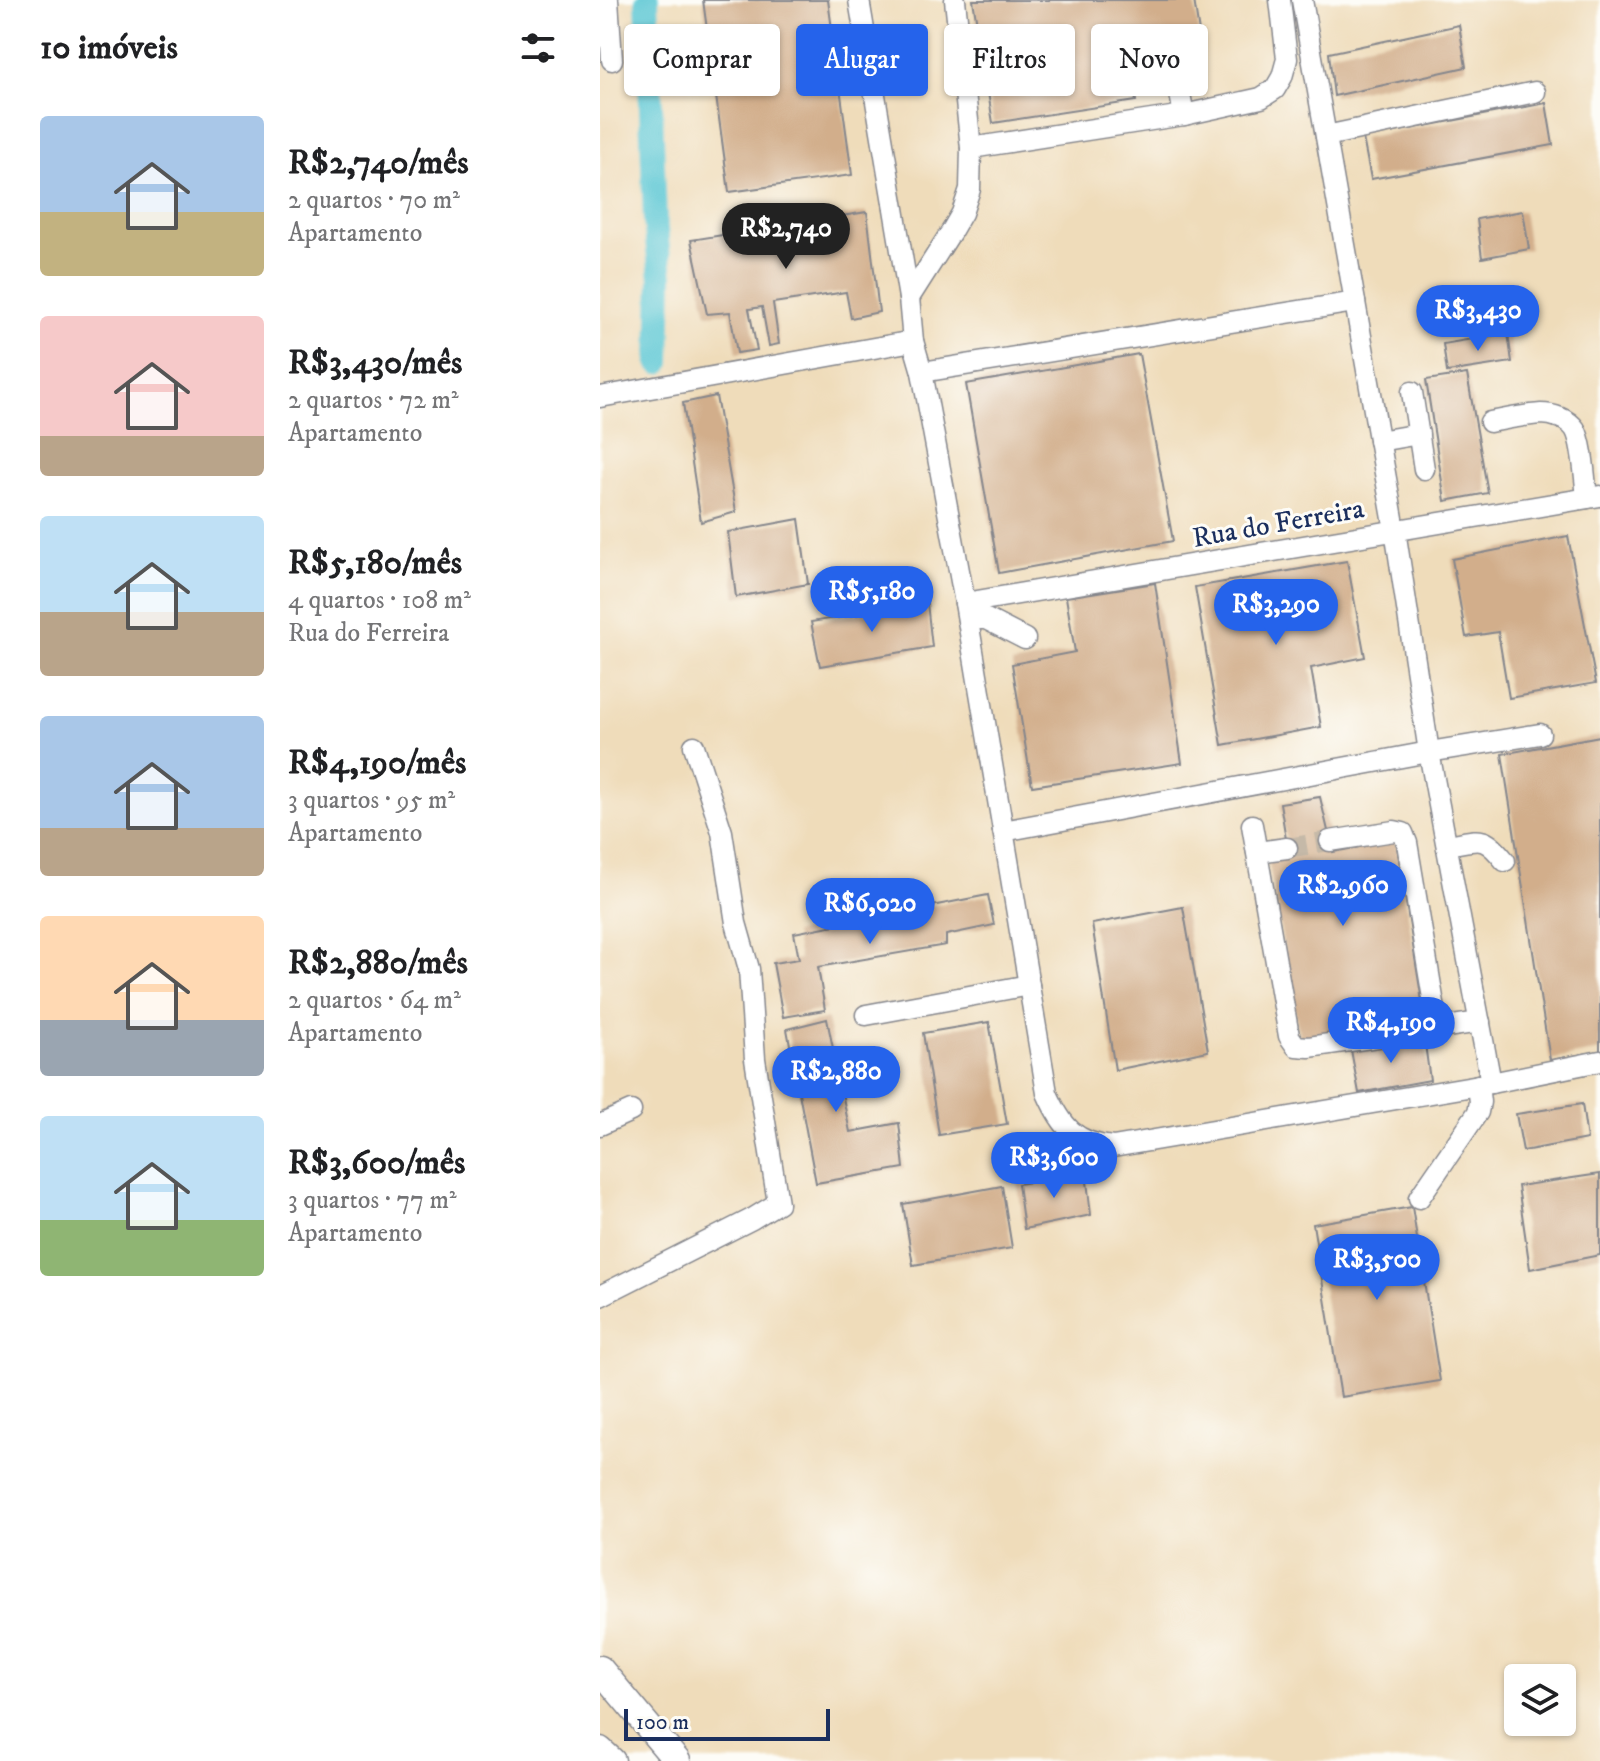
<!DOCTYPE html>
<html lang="pt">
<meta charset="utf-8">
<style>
:root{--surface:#fff;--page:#f2f2f2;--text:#202124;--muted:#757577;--accent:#2563eb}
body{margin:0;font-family:"IM FELL DW Pica",serif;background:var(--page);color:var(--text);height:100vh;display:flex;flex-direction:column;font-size:30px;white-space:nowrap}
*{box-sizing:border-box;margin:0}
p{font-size:26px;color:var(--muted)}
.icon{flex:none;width:44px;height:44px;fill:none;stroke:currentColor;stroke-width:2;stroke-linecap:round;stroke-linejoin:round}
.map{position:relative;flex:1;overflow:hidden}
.drawer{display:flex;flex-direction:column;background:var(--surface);width:600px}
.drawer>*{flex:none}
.guide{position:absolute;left:24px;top:24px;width:760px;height:72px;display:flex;gap:16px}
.tools{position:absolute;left:904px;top:1664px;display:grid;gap:16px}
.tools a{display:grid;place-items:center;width:72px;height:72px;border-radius:8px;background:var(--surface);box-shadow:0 2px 6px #0004;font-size:40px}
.scale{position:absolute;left:24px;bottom:20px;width:206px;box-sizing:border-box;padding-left:8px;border:4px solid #1b2f5e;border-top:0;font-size:22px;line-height:28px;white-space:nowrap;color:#1b2f5e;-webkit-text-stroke:6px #fdfcf7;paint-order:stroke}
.price{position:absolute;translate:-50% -68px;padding:0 18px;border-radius:28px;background:var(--accent);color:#fff;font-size:26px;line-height:52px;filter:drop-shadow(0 2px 4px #0008)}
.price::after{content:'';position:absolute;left:50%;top:48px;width:24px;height:18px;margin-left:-12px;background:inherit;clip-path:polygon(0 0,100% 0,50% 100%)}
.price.on{background:#222;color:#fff}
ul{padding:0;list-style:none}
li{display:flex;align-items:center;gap:24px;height:200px;padding:0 40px}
li span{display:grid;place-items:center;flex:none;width:224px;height:160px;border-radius:8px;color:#555}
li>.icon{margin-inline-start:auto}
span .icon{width:96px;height:96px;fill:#fffc;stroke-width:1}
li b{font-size:34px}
h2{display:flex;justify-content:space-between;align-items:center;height:96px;padding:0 40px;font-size:34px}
.pill{padding:0 28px;border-radius:8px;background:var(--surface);box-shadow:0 2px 6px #0004;font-size:28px;line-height:72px}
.pill.on{background:var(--accent);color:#fff}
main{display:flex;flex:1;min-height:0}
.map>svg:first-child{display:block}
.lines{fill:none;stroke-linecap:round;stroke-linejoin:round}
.river{stroke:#5bc7d4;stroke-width:24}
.building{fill:#d2ae8b}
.minor-tunnel{stroke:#c5b9a8;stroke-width:20;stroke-dasharray:20 10;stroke-linecap:butt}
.minor-casing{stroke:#85868c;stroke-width:23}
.major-casing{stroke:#85868c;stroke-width:29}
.minor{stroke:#fff;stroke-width:20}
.major{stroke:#fff;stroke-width:26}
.labels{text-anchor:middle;stroke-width:6;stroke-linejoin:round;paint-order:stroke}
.street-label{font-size:28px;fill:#1b2f5e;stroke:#fdfcf7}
</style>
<main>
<section class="drawer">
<h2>10 imóveis<svg class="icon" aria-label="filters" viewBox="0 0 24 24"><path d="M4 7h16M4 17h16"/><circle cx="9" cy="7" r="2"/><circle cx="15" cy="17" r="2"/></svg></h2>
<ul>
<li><span style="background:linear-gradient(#a9c7e8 60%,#c2b280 0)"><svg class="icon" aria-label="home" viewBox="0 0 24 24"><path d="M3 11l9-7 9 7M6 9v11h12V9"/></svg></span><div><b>R$2,740/mês</b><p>2 quartos · 70 m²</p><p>Apartamento</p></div></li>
<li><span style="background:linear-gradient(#f6c9c9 75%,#b9a48a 0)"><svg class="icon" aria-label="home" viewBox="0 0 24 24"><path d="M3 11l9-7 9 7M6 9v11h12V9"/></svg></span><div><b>R$3,430/mês</b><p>2 quartos · 72 m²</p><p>Apartamento</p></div></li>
<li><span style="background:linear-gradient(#bfe0f5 60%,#b9a48a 0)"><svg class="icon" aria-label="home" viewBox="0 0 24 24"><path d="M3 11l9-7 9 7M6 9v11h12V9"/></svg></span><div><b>R$5,180/mês</b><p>4 quartos · 108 m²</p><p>Rua do Ferreira</p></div></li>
<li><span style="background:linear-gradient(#a9c7e8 70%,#b9a48a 0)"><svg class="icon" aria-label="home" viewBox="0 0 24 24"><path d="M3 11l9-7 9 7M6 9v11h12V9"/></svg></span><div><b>R$4,190/mês</b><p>3 quartos · 95 m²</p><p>Apartamento</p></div></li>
<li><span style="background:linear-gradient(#ffd9b3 65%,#9aa5b1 0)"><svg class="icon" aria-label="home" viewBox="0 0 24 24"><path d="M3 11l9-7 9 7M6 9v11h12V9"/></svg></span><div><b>R$2,880/mês</b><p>2 quartos · 64 m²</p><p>Apartamento</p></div></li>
<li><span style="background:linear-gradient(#bfe0f5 65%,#8fb573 0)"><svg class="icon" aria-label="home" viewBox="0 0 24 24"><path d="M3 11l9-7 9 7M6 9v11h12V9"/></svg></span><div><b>R$3,600/mês</b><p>3 quartos · 77 m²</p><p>Apartamento</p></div></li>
</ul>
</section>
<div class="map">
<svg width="1000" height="1761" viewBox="0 0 1000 1761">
<rect width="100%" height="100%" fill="#fdfcf7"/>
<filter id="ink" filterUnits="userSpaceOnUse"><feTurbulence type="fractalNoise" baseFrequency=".0125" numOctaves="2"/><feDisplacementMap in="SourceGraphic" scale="16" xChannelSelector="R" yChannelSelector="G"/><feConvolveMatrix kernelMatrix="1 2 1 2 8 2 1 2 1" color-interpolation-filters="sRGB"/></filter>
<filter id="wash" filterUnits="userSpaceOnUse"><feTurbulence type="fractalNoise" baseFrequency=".006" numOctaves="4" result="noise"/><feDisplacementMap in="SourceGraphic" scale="32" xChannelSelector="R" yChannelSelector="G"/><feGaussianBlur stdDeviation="1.8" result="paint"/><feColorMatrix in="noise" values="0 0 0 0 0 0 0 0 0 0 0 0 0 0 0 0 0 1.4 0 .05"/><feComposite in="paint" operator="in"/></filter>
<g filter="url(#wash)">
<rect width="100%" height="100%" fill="#efdcba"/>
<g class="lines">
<path class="river" d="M 47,0 L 55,220 L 61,278 L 59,362"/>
</g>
<g id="blocks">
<g class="building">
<path d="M 103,0 L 228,0 L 252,175 L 129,192 Z"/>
<path d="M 373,0 L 594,0 L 602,51 L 530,66 L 536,101 L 393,123 Z"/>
<path d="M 859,25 L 866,67 L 734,96 L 729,53 Z"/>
<path d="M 946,103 L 953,145 L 771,179 L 763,138 Z"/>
<path d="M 923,211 L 929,249 L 882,258 L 877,219 Z"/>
<path d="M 267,212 L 279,312 L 251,318 L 246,292 L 173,303 L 179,344 L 169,346 L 162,307 L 149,309 L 157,350 L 137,353 L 130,312 L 107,314 L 91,240 Z"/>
<path d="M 908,333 L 912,362 L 847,372 L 843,344 Z"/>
<path d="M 539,354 L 573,541 L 399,573 L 366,384 Z"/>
<path d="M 867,374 L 888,493 L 845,501 L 826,380 Z"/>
<path d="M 116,396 L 136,512 L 101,522 L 83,403 Z"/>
<path d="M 199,519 L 208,584 L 136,597 L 128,532 Z"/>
<path d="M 968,536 L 996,683 L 909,698 L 898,632 L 866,637 L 852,559 Z"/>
<path d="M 747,561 L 765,657 L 711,668 L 721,727 L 622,745 L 595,587 Z"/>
<path d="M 555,583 L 582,763 L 432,786 L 412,664 L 475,652 L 466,597 Z"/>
<path d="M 327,603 L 332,647 L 220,666 L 211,622 Z"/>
<path d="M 1000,736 L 1000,1051 L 950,1060 L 902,754 Z"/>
<path d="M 720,797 L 733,852 L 796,840 L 824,1014 L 700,1040 L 668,859 L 689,857 L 680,803 Z"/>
<path d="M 388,895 L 394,925 L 346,935 L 346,945 L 218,967 L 225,1010 L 183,1017 L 173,963 L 199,959 L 194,933 Z"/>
<path d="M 583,907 L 608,1051 L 515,1070 L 492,924 Z"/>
<path d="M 227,1019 L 250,1132 L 299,1123 L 304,1168 L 216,1183 L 187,1029 Z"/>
<path d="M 389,1022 L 407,1124 L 339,1135 L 323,1033 Z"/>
<path d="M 824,1037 L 830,1080 L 759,1093 L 751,1050 Z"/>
<path d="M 982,1104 L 987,1139 L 923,1151 L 916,1114 Z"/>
<path d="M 486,1173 L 491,1215 L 424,1229 L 418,1184 Z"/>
<path d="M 1000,1174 L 1000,1255 L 930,1269 L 918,1186 Z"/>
<path d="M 402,1186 L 412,1248 L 313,1265 L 303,1204 Z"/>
<path d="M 812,1207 L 840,1381 L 741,1397 L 713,1224 Z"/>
</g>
</g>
</g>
<g filter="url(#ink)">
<use href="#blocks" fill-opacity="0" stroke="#85868c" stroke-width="2"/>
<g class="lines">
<path class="minor-tunnel" d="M 687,848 L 730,841"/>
<defs>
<g id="minor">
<path d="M 8,0 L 12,60"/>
<path d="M 259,0 L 309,298 L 313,341 L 322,372 L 365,603 L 447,1093 C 462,1127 475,1143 513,1147 L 891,1083 L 1000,1061"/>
<path d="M 702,0 L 795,530 L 829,752 L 891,1083"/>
<path d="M 577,78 L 584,115"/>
<path d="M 726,136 L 935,92"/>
<path d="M 371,148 L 584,115 L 661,98 L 675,89 L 682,77 L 687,59 L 680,0"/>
<path d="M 309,298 L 351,232 L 362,213 L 370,189 L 371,148 L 355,0"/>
<path d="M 322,372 L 755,302"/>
<path d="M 812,392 L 824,469"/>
<path d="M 0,397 L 313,341"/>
<path d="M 890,422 C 907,419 925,415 941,414 C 953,414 968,419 975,429 C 983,442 985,481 987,498"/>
<path d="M 779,441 L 819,434"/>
<path d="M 365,603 L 1000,496"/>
<path d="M 368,619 L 386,619 L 425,639"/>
<path d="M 652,825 L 689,1036 L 696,1046 L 709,1047 L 880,1022"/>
<path d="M 403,831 L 829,752 L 940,734"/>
<path d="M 730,841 L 794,831 L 803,833 L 807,843 L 838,1028"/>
<path d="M 847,845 C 880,840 883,833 905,861"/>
<path d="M 657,852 L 687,848"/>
<path d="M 266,1015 L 429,985"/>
<path d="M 0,1125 L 31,1111"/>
<path d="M 819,1198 L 878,1112 L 880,1102 L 878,1085"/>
<path d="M 0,1296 L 152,1219 L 178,1203 L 155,1059 L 149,969 L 136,923 L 122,832 L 94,746"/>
</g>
<g id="major">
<path d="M 0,1669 L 77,1761"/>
<path d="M 0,1750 L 12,1761"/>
</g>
</defs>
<use href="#minor" class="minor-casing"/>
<use href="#major" class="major-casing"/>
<use href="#minor" class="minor"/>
<use href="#major" class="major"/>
</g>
</g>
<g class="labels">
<g class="street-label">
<text transform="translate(678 522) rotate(-10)" y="10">Rua do Ferreira</text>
</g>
</g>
</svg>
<div class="tools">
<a><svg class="icon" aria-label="layers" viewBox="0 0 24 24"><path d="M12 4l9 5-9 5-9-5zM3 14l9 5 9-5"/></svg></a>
</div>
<div class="scale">100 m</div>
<b class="price on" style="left:186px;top:271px">R$2,740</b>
<b class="price" style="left:878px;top:353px">R$3,430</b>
<b class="price" style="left:272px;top:634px">R$5,180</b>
<b class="price" style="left:676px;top:647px">R$3,290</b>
<b class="price" style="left:743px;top:928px">R$2,960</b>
<b class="price" style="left:270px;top:946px">R$6,020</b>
<b class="price" style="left:791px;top:1065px">R$4,190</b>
<b class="price" style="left:236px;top:1114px">R$2,880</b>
<b class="price" style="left:454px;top:1200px">R$3,600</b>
<b class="price" style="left:777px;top:1302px">R$3,500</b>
<div class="guide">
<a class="pill">Comprar</a>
<a class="pill on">Alugar</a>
<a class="pill">Filtros</a>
<a class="pill">Novo</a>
</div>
</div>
</main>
